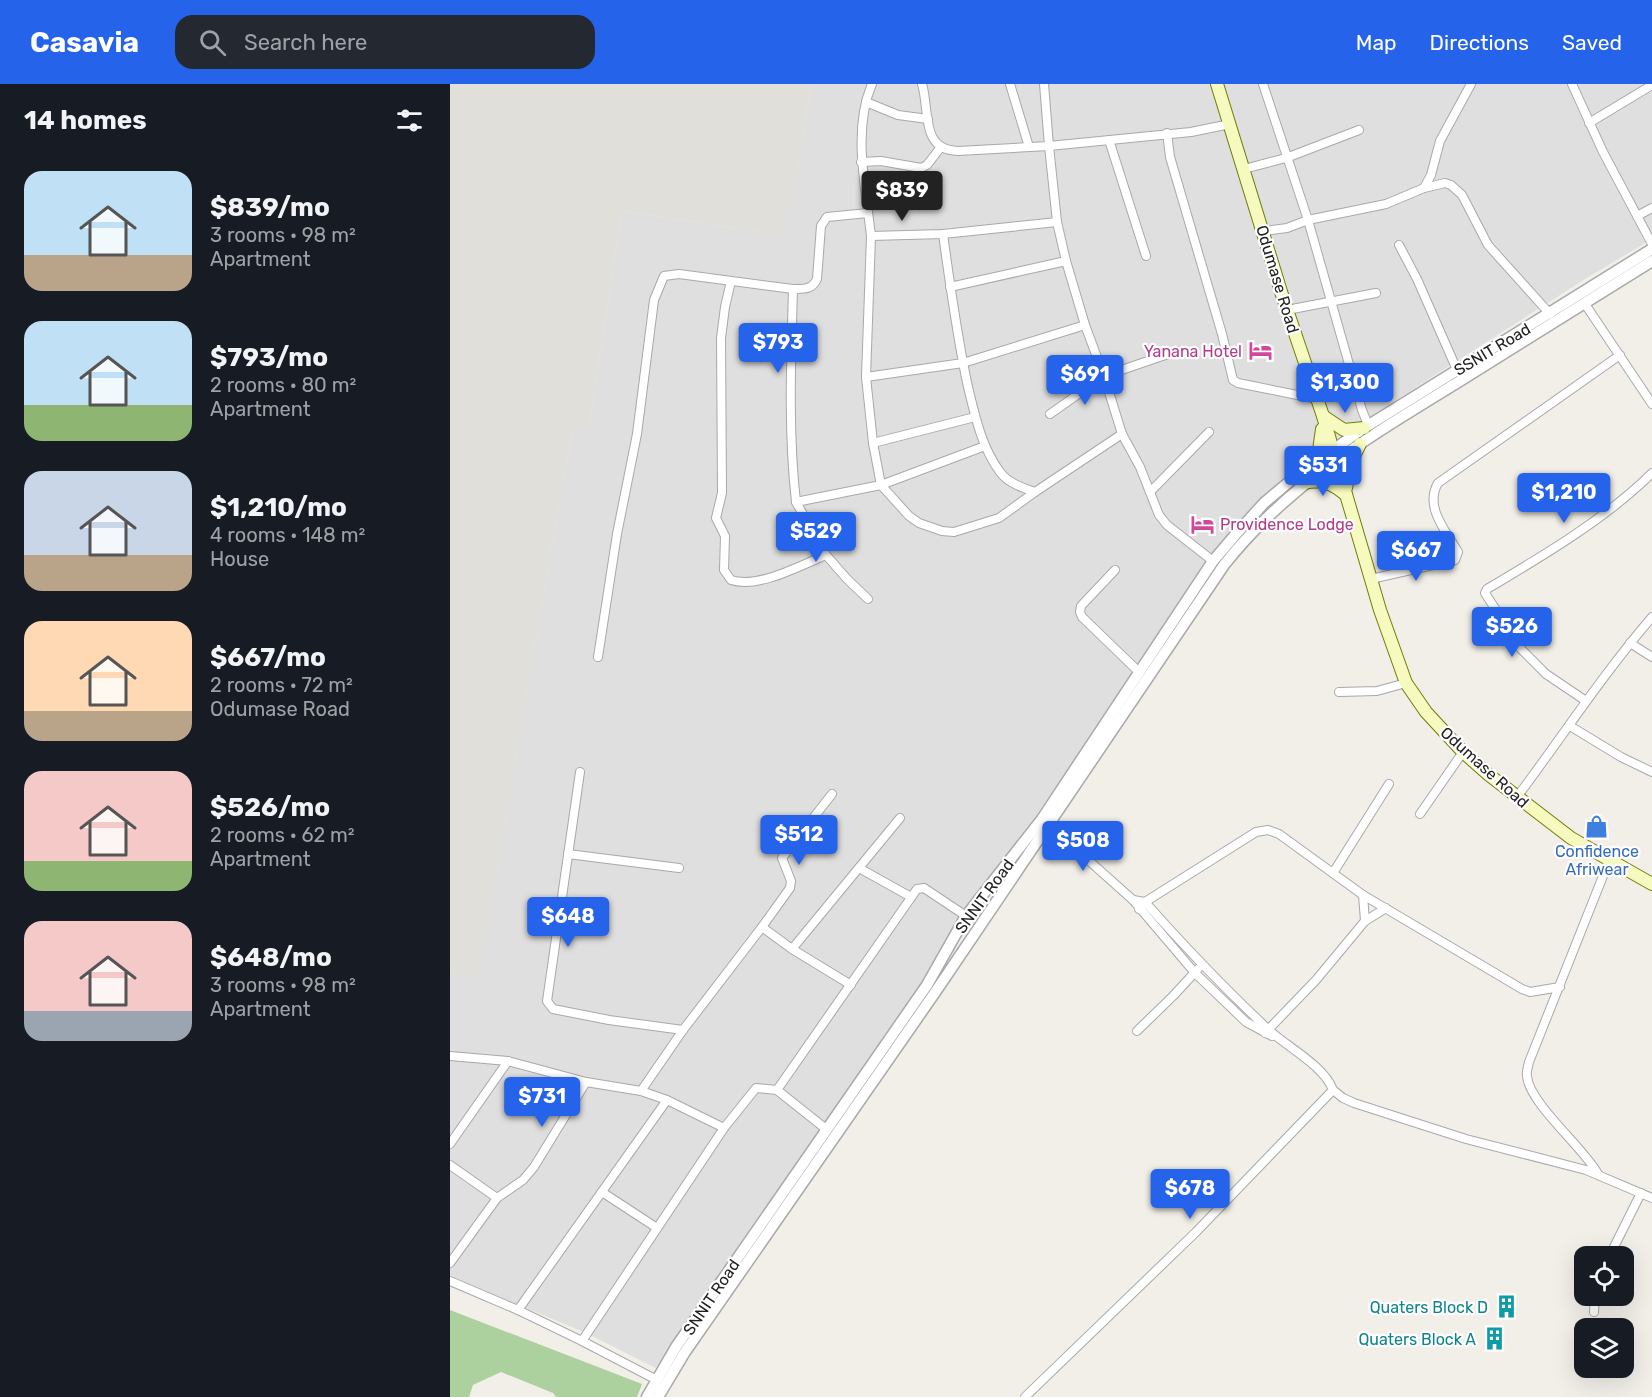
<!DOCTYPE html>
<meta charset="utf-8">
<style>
:root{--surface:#171b24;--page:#242831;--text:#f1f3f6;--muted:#9ea1a6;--accent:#2563eb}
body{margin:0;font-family:Rubik,sans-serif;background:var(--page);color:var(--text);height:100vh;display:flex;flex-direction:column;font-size:22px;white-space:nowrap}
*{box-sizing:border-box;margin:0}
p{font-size:20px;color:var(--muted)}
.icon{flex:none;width:33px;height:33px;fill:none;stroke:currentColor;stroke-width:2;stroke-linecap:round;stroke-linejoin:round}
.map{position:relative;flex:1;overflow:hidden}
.side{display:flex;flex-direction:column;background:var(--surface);width:450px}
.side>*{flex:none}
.controls{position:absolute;left:1124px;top:1162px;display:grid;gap:12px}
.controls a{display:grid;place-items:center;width:60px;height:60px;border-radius:12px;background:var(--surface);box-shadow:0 6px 24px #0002;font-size:30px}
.price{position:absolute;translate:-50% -51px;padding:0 14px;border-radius:6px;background:var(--accent);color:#fff;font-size:20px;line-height:39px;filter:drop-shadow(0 2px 3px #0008)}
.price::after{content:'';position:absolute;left:50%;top:36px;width:18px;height:14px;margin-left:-9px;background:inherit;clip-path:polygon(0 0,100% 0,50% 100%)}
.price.active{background:#222;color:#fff}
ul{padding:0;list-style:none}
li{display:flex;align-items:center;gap:18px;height:150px;padding:0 24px}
li span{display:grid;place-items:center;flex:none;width:168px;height:120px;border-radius:18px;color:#555}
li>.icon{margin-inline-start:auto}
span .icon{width:72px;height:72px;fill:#fffc;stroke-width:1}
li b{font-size:26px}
h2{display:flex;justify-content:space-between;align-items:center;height:72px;padding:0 24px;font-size:26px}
header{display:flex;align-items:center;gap:36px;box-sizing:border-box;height:84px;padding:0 30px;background:var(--accent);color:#fff}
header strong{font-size:28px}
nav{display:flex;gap:33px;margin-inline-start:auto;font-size:21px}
.search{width:420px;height:54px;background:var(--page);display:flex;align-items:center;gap:15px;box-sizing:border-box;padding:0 21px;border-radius:18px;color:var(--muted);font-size:22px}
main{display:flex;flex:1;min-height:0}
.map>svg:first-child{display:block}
.residential{fill:#e0dfdf}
.airport{fill:#e1dfda}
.forest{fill:#add19e}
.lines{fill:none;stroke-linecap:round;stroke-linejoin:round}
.minor-casing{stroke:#a9a9a9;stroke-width:10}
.tertiary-casing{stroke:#a9a9a9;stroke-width:13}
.secondary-casing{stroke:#707d05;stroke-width:14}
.minor{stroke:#fff;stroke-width:8}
.tertiary{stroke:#fff;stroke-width:10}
.secondary{stroke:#f7fabf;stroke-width:12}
.labels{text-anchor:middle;stroke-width:4.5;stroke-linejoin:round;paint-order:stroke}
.street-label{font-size:16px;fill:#222;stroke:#fff}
.hotel-label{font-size:16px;fill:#b23c85;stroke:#fff;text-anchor:end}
.shop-label{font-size:16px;fill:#366cbe;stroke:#fff}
.culture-label{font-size:16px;fill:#0d838f;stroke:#fff;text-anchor:end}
</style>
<header>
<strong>Casavia</strong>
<div class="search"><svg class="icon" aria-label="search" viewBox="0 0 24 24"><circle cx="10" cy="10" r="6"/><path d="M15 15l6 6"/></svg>Search here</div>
<nav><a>Map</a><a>Directions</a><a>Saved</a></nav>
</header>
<main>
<section class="side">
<h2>14 homes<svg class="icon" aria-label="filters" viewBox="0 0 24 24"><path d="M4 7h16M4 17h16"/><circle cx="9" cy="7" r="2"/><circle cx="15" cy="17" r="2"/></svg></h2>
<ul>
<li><span style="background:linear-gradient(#bfe0f5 70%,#b9a48a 0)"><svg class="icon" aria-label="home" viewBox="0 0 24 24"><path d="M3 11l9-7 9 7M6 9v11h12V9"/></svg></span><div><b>$839/mo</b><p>3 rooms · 98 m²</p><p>Apartment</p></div></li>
<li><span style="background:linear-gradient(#bfe0f5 70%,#8fb573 0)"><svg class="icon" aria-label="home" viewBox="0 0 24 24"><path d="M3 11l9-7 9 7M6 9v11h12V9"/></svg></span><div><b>$793/mo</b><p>2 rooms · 80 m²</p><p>Apartment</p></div></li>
<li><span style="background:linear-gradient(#c9d6e8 70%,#b9a48a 0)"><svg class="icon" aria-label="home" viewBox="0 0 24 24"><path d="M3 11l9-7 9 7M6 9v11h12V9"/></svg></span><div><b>$1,210/mo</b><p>4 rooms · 148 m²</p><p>House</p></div></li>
<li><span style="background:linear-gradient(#ffd9b3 75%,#b9a48a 0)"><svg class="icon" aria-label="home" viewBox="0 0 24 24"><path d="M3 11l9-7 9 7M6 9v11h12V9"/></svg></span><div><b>$667/mo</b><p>2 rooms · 72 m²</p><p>Odumase Road</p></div></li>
<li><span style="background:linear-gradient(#f6c9c9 75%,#8fb573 0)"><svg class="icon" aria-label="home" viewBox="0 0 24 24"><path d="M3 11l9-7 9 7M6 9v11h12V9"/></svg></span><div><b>$526/mo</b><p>2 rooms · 62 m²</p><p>Apartment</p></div></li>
<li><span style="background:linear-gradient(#f6c9c9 75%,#9aa5b1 0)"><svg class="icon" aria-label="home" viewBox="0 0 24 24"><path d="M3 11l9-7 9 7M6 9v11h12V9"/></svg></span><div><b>$648/mo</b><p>3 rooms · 98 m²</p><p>Apartment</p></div></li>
</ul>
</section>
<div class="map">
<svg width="1202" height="1313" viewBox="0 0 1202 1313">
<rect width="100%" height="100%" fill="#f2efe9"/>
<path class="residential" d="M 361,0 L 1202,0 L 1202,155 L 1135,195 L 846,380 L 775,454 L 425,969 L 306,1137 L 206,1284 L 136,1249 L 0,1192 L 0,889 L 28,893 L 123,341 L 139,343 L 172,127 L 330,151 L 336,125 L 342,126 Z"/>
<path class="airport" d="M 0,0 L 361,0 L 342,127 L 336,126 L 330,151 L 172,127 L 139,343 L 123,341 L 28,894 L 0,889 Z"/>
<path class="forest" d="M 0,1226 L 192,1300 L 187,1313 L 106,1313 L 103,1309 L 51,1288 L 23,1301 L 19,1313 L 0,1313 Z"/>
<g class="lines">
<defs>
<g id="minor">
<path d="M 422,0 C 402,46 416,105 421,152 L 493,150 L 607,138"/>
<path d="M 472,0 C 480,26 470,66 508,67 L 599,62 L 594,0"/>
<path d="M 560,0 L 579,63"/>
<path d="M 813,0 L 858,136 L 912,326 L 918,341"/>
<path d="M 1122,0 L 1153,68 L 1202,160"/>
<path d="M 416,18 L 448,31 L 478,35"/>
<path d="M 1139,39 L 1202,1"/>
<path d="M 717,49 L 720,73 L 772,250 L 783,296 L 788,299 L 867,315"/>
<path d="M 659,56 L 696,172"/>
<path d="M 411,78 L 431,77 L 471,84 L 477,81 L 491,63"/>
<path d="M 794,85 L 836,74 L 909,46"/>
<path d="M 974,104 L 995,99 L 1001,101 L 1012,111 L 1038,161 L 1100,230"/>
<path d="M 418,129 L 377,133 L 371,142 L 367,195 C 362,206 354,205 343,205 C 341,277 338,347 346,418 L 431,401 L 535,362"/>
<path d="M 1187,132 L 1202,124"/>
<path d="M 814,147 L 837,144 L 858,136 L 936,120 L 974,104 L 981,91 L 990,57 L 1021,0"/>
<path d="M 493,150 C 500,201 507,253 518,303 C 525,332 532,364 550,388 C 558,399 573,404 585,408 L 672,350"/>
<path d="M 421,152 L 416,293 L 423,359 L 431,401 L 459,432 L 469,439 L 492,447 L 504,448 L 549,434 L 585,408"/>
<path d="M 949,161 L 967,195 L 1007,286"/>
<path d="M 281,197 L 275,223 L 271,254 L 272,409 L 266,434 L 275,452 L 274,486 L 281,496 C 308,505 351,481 376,471"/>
<path d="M 500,203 L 616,177"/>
<path d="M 1135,220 L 1202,320"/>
<path d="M 837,226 L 926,209"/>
<path d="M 416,293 L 513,279 L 635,241"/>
<path d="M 600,330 L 654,292 L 727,267 L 734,267"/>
<path d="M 423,359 L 525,333"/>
<path d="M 700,408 L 759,348"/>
<path d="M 346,418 L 376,471 L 397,495 L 418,515"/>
<path d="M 763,477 L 717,441 L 709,431 L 690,383 L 672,350 L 654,292 L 635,241 L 616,177 L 607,138 L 599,62 L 741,48 L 780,40"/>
<path d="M 665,486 L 631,522 L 630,528 L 632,533 L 689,588"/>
<path d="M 921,495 L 1005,476 L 1008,468 C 996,447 974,423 988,399 L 1170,271"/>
<path d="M 1180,559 L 1202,573"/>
<path d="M 148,573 L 167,450 L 187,350 L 204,216 L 214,192 L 229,190 L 343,205"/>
<path d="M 889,608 L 927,607 L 956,599"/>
<path d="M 1136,617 L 1096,590 L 1071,565 L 1035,509 L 1037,505 C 1091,473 1157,434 1202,389"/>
<path d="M 1120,642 L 1171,673 L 1202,688"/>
<path d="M 130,688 L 97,917 L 103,925 L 159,936 L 233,946"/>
<path d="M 1067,713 C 1112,653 1153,590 1202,533"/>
<path d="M 970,730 L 1013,668"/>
<path d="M 599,741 L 683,816 L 745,889 L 796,938 L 822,952"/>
<path d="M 118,770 L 229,784"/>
<path d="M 409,784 L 461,813"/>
<path d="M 883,789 L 939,700"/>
<path d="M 913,811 L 915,837"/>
<path d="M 689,825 L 695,818 L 806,748 L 818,746 L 829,750 L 913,811 L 1072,905 L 1080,908 L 1110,903"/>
<path d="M 312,843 L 340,804 L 341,797 L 332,774 L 382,710"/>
<path d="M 342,865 L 450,734"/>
<path d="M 687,947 L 723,912 L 748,885"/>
<path d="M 815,949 L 866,896 L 915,837 L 936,824"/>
<path d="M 0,972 L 58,977"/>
<path d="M 327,1006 L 467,805 L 474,804 L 516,832"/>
<path d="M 883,1006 L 893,1014 L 904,1019 L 1016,1055 L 1136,1086 L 1202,1114"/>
<path d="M 191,1007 L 233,946 L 312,843 L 342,865 L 401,901"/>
<path d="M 0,1060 L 58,977 L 136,998"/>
<path d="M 0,1081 L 47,1114"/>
<path d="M 1148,1090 C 1133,1063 1079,1019 1077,992 C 1076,988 1078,983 1079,978 L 1159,777"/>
<path d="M 152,1108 L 207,1144"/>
<path d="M 1159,1173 L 1191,1109"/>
<path d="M 0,1179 L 47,1114 L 73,1096 L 84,1083 L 136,998 L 191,1007 L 217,1016"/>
<path d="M 0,1197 L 68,1226"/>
<path d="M 1144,1228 L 1145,1212"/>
<path d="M 132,1257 L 68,1226 L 217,1016 L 274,1044"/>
<path d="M 205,1295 L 132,1257 L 274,1044 L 306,1004 L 327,1006 L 376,1045"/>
<path d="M 575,1313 L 746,1148 L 883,1006 C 874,982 839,964 820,947 C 776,906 735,863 695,818 L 683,816"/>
</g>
<g id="tertiary">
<path d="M 197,1313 L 226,1263 L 477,901 L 516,832 L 592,735 L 763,477 L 786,450 L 814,419 L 846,392 L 914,344 L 1202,165"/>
<path d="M 208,1313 L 235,1268 L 486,907 L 774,481 C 838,400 919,353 1005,300 C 1071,259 1137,218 1202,177"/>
</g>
<g id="secondary">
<path d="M 767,0 L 833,214 L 873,332 L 930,526 L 956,599 L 976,628 L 1013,668 L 1039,691 L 1121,754 L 1202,800"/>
<path d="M 873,332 L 894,346 L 914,344"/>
<path d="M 857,383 L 869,366 L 872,345"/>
<path d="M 854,399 C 872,395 882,399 896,411"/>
<path d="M 896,404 L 902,376 L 910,360"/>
</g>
</defs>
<use href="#minor" class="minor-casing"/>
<use href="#tertiary" class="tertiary-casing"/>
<use href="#secondary" class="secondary-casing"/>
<use href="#minor" class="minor"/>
<use href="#tertiary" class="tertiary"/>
<use href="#secondary" class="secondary"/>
</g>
<defs>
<symbol id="hotel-bare" viewBox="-9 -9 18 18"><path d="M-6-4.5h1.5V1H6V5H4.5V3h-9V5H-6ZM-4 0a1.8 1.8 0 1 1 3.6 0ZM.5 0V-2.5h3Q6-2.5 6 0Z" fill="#d1479c" stroke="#fff" stroke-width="2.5" paint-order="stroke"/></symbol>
<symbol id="shop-bare" viewBox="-9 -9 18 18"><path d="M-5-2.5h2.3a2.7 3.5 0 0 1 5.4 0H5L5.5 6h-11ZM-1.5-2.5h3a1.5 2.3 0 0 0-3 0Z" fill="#3f7fe0" stroke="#fff" stroke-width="2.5" paint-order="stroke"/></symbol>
<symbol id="building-bare" viewBox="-9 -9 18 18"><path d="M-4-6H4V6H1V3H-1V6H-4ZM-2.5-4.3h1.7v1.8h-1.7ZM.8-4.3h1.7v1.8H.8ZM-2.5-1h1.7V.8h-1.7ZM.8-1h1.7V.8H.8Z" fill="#0f9aa8" stroke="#fff" stroke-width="2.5" paint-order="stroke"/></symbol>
</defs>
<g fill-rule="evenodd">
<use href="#hotel-bare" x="794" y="250" width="33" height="33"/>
<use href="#hotel-bare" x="736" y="424" width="33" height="33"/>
<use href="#shop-bare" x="1130" y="726" width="33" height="33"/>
<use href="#building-bare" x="1040" y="1206" width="33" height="33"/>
<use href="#building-bare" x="1028" y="1238" width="33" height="33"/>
</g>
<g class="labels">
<g class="street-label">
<text transform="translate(828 195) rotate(73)" y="6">Odumase Road</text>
<text transform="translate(1042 265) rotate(-31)" y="6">SSNIT Road</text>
<text transform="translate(1035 683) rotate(42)" y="6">Odumase Road</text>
<text transform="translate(534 812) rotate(-54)" y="6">SNNIT Road</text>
<text transform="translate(261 1213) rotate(-56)" y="6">SNNIT Road</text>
</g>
<g class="hotel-label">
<text x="792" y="273">Yanana Hotel</text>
<text x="770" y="446" text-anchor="start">Providence Lodge</text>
</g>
<g class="shop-label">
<text x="1147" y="773">Confidence<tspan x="1147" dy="18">Afriwear</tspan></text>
</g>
<g class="culture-label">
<text x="1038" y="1229">Quaters Block D</text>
<text x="1026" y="1261">Quaters Block A</text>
</g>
</g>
</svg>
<div class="controls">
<a><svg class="icon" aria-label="locate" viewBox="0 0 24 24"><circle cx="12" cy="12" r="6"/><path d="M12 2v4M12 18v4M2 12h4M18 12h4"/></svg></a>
<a><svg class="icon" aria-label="layers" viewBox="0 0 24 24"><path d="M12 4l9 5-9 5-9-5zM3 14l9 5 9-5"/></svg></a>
</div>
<b class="price active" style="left:452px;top:138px">$839</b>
<b class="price" style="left:328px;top:290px">$793</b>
<b class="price" style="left:635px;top:322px">$691</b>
<b class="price" style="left:895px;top:330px">$1,300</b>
<b class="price" style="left:873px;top:413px">$531</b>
<b class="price" style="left:1114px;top:440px">$1,210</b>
<b class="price" style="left:366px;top:479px">$529</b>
<b class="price" style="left:966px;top:498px">$667</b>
<b class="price" style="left:1062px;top:574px">$526</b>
<b class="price" style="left:349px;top:782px">$512</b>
<b class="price" style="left:633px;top:788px">$508</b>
<b class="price" style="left:118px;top:864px">$648</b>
<b class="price" style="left:92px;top:1044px">$731</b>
<b class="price" style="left:740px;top:1136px">$678</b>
</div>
</main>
